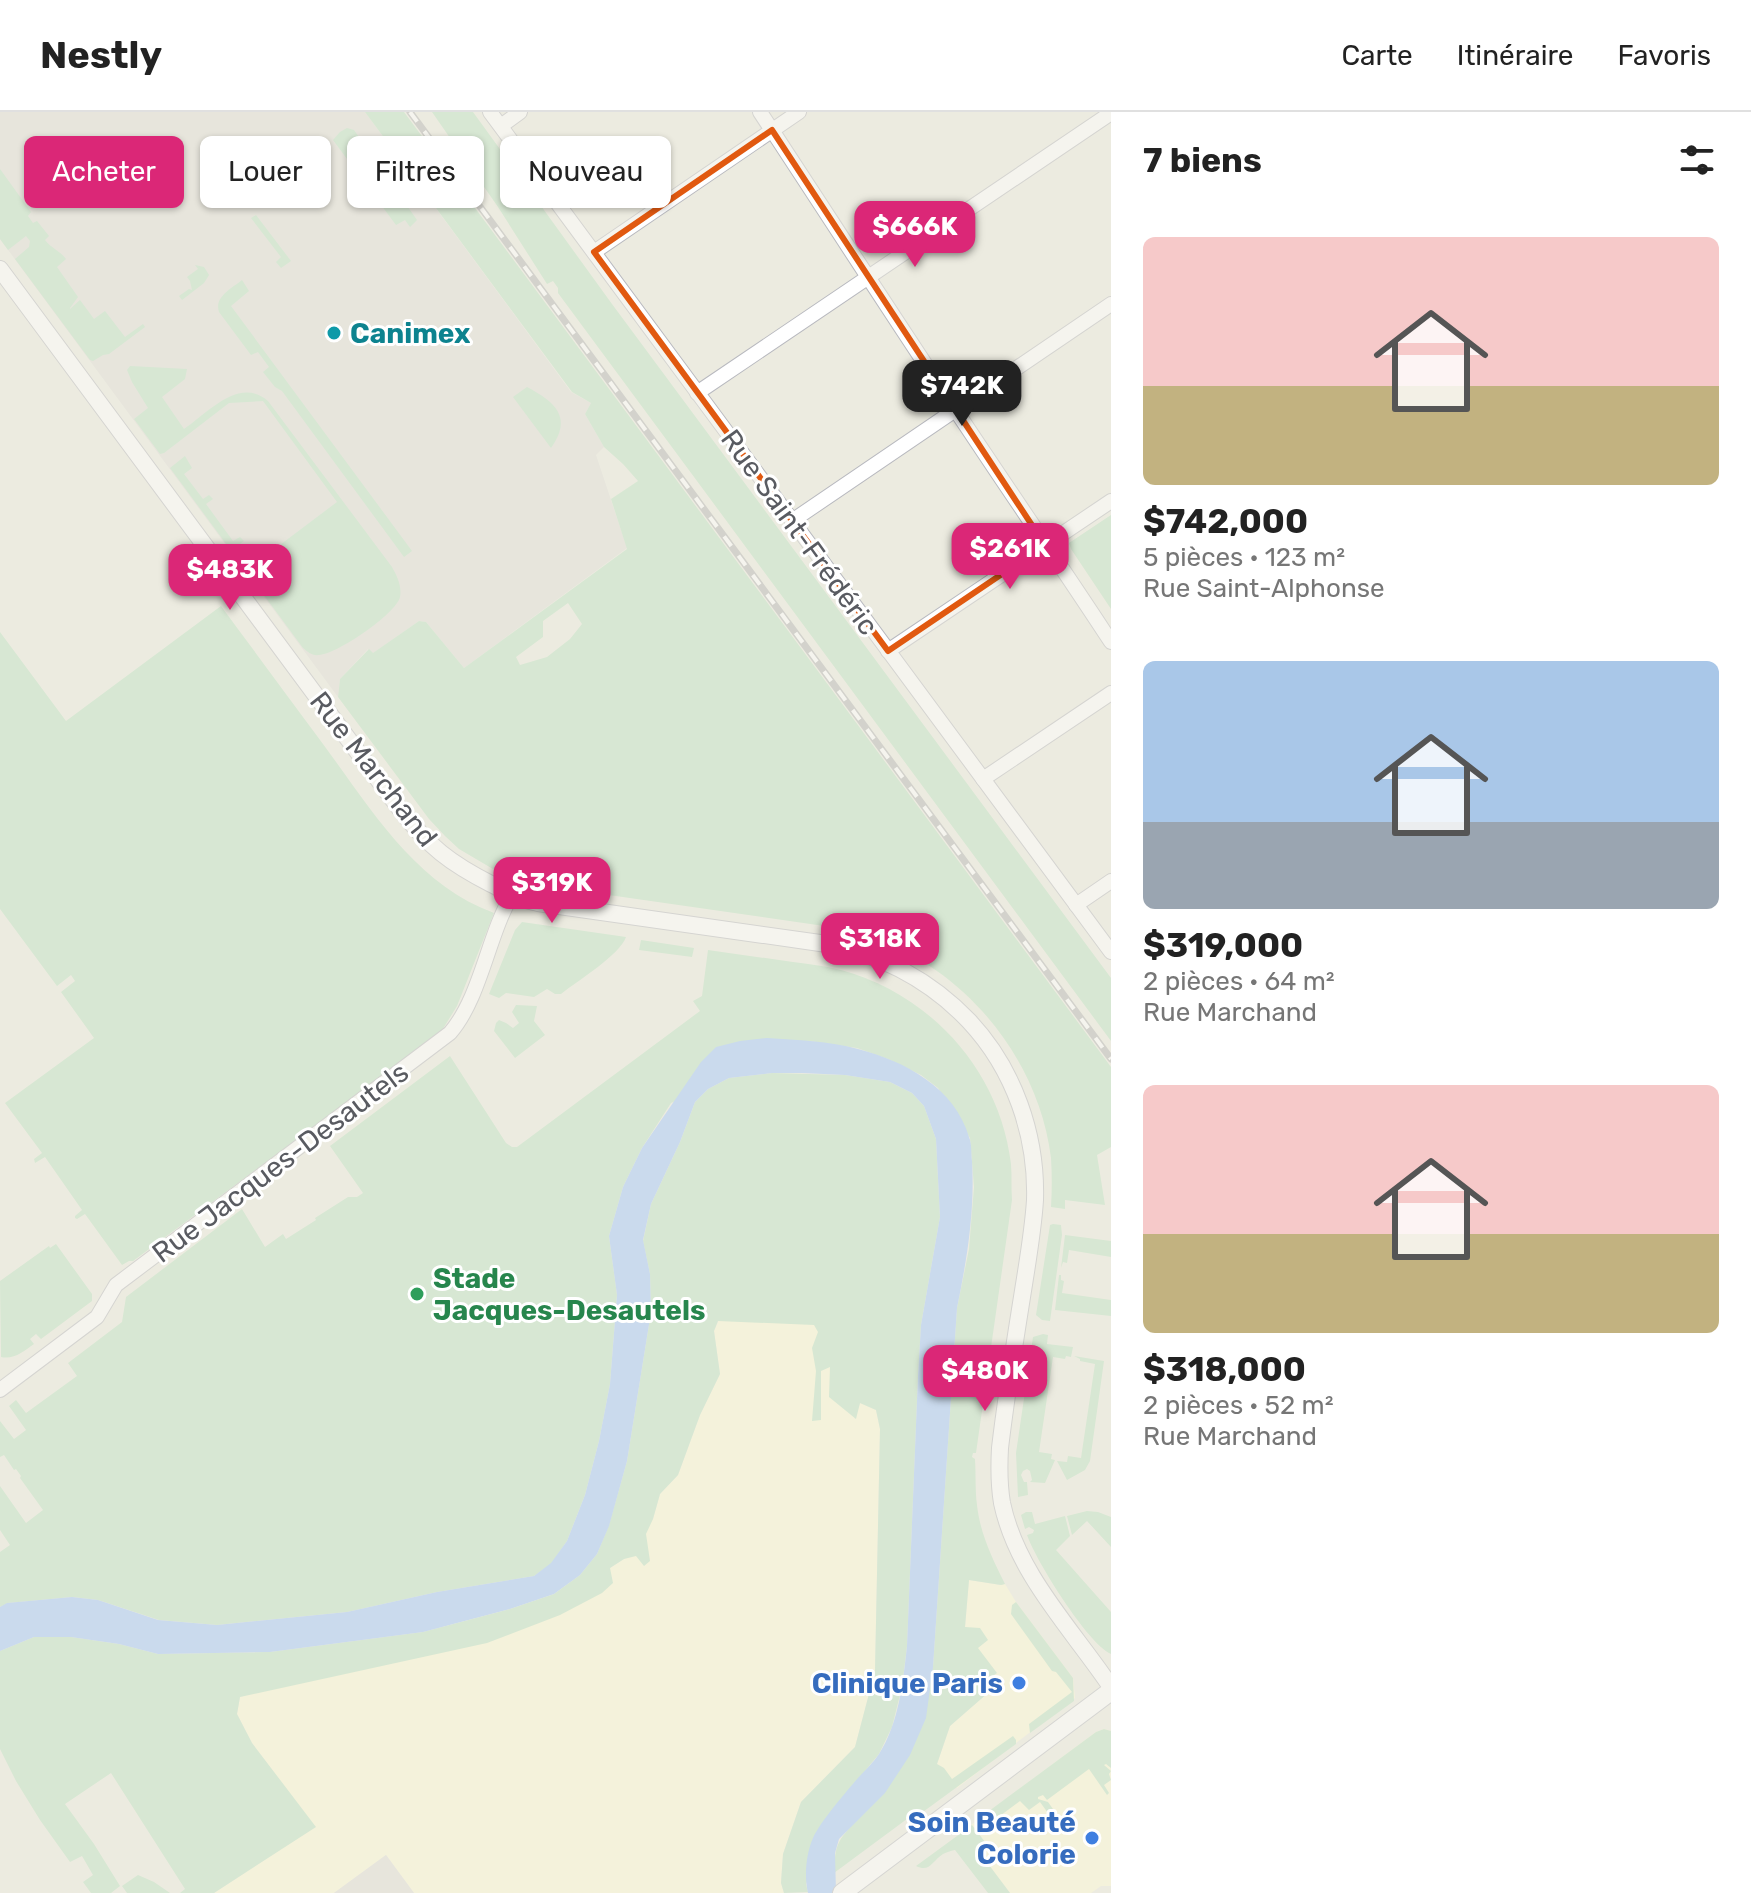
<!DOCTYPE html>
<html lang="fr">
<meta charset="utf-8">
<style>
:root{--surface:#fff;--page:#f2f2f2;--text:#222;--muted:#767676;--line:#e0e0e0;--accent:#db2777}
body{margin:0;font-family:Rubik,sans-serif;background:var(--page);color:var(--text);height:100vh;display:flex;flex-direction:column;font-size:30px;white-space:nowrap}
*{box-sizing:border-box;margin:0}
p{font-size:26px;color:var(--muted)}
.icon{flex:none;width:44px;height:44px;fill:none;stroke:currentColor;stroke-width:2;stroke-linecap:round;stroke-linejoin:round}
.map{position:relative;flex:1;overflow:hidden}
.sheet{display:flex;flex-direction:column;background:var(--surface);width:640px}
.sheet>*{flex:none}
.guide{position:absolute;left:24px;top:24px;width:760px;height:72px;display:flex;gap:16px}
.price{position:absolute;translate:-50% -68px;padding:0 18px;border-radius:16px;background:var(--accent);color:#fff;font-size:26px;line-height:52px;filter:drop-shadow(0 2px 4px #0008)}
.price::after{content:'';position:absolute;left:50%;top:48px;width:24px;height:18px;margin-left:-12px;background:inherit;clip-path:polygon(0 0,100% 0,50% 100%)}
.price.on{background:#222;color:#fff}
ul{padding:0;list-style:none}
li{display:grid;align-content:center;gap:16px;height:424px;padding:0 32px}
li span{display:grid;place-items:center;height:248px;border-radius:12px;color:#555}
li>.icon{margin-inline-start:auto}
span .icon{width:144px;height:144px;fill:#fffc;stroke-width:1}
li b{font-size:34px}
h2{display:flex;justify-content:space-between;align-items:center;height:96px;padding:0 32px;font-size:34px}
.chip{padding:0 28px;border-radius:12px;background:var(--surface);box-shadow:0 2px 6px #0004;font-size:28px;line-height:72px}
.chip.on{background:var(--accent);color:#fff}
header{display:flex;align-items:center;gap:48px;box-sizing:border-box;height:112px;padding:0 40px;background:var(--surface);border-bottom:2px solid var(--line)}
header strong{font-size:38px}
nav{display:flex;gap:44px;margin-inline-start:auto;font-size:28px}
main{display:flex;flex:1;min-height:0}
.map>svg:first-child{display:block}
.commercial{fill:#fdfad4}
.industrial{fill:#dfded8}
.green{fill:#bce3c3;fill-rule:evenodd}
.water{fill:#9fc5fd}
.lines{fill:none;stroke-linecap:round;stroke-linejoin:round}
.minor-casing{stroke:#b8b9bf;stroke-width:16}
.tertiary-casing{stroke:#b8b9bf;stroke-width:18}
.secondary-casing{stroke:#b9bbc2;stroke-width:20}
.minor{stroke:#fff;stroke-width:14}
.tertiary{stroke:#fff;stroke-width:16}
.secondary{stroke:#fff;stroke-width:18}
.rail-casing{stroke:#b3b4b4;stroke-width:7}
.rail{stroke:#fff;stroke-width:4;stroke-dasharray:12;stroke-linecap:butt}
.marked{fill:none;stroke:#e15910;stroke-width:6;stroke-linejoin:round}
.culture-dot{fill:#0f9aa8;stroke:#fff;stroke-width:3}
.leisure-dot{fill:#2e9e5b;stroke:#fff;stroke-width:3}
.shop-dot{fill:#3f7fe0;stroke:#fff;stroke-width:3}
.labels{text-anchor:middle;stroke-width:6;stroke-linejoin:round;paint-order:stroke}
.culture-label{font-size:28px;font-weight:bold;fill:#0d838f;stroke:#fff;text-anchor:start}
.street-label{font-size:28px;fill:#595b61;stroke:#fff}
.leisure-label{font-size:28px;font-weight:bold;fill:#27864d;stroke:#fff;text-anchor:start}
.shop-label{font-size:28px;font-weight:bold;fill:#366cbe;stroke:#fff;text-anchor:end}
</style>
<header>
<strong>Nestly</strong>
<nav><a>Carte</a><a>Itinéraire</a><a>Favoris</a></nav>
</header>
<main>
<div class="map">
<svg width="1111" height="1781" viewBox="0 0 1111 1781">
<rect width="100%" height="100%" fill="#ecebe0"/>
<g class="commercial">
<path d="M 725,1194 L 821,1201 L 855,1307 L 860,1291 L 876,1298 L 880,1317 L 875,1559 L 855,1635 L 801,1690 L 783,1742 L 781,1771 L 784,1781 L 414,1781 L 386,1743 L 334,1781 L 214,1781 L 315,1715 L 252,1631 L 237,1602 L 240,1585 L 264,1578 L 610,1456 L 624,1447 L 653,1407 L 660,1382 L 678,1363 L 700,1303 L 720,1262 L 714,1219 Z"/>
<path d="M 969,1468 L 1001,1473 L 1005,1472 L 1016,1490 L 1073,1566 L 1075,1586 L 957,1676 L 937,1652 L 950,1614 L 989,1580 L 966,1547 L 965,1515 Z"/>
<path d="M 1104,1617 L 1111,1619 L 1111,1774 L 1101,1774 L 1091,1781 L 1010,1781 L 963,1719 L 1096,1620 Z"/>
</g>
<g class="industrial">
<path d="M 0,0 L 365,0 L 571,280 L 591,291 L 585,302 L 604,335 L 596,343 L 627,436 L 464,556 L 426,510 L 419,509 L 372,542 L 368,537 L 340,567 L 338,585 L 0,127 Z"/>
<path d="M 386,1743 L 414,1781 L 334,1781 Z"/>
</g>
<g class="green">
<path d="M 365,0 L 404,0 L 1111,955 L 1111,1035 L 1097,1043 L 1105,1093 L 1065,1088 L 1065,1097 L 1051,1095 C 1052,1079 1052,1062 1051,1046 C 1039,948 967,859 874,826 C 863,822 850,819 838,816 L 539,773 L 511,764 L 493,757 L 459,737 L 445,724 L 429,707 L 338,585 L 340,567 L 369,537 L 373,541 L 419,509 L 426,510 L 464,556 L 627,437 L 611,387 L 638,369 L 623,352 L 604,335 L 585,302 L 591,291 L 572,280 ZM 568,491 L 582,512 L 570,527 L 547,545 L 520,553 L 516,545 L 543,525 L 543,509 Z"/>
<path d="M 432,0 L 473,0 L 612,192 L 1111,866 L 1111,929 L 558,181 L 558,176 L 553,169 L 547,172 L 498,95 Z"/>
<path d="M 347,16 L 354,18 L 417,108 L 410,115 L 405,108 L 396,113 L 333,28 L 340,20 Z"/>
<path d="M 0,57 L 31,100 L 28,104 L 33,111 L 37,109 L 49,124 L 45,128 C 52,137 59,138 66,147 L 57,155 L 78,185 L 70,196 L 70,197 L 80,188 L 94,207 L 105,199 L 125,225 L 143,212 L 145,215 L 109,242 L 103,243 L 93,249 L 90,248 L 15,147 L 29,135 L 30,129 L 26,124 L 8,138 L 0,127 Z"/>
<path d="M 256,103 L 291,149 L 281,156 L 276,150 L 281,145 L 251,106 Z"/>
<path d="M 195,153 L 204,155 L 209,163 L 204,171 L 182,188 L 179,184 L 189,177 L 192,178 L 190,169 L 187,165 L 198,157 Z"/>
<path d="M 242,168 L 249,179 L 231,194 L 412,439 L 404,445 L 282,279 L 275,275 L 263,260 L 269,255 L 258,240 L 251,243 L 219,200 C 214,185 231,177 242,168 Z"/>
<path d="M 130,254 L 187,257 L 185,267 L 162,285 L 184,317 C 208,301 239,264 268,289 L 392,455 C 397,464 402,474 400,485 C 396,502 337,542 319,543 C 312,544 308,540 303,536 L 170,356 L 185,344 L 192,356 L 184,362 L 203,387 L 209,383 L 213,387 L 206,392 L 233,429 L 240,425 L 244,429 L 237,434 L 252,454 L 337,390 L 263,289 L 229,291 L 164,341 L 160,342 L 134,307 L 148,296 L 132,270 L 127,258 Z"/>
<path d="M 527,275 C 555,290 573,305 551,336 L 513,285 Z"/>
<path d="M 1111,403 L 1111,497 L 1071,437 L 1069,431 Z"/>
<path d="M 221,494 C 255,540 289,586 323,632 C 371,697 415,772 494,801 L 457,894 L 441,920 L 133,1149 L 129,1149 L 122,1153 L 85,1102 L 77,1107 L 75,1106 L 75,1104 L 82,1098 L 45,1045 L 35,1051 L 34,1047 L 42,1041 L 5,991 L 94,926 L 61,880 L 75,869 L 71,863 L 57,874 L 0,797 L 0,520 L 66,609 Z"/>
<path d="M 522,810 L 626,825 C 620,843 577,869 561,882 L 555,882 L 547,877 L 534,885 L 506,881 L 499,886 L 489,882 L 515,818 Z"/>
<path d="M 641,828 L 694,836 L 692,845 L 639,838 Z"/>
<path d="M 708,838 C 736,842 765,846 793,850 C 808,852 825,854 841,858 C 930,882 1000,958 1011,1052 C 1012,1064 1011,1076 1012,1088 L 976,1341 L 973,1341 L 972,1345 L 975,1347 C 976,1362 975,1378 977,1393 C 980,1421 992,1446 1005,1472 L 1001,1473 L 969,1468 L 965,1515 L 980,1516 L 988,1528 L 978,1536 L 997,1561 L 983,1571 L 989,1580 L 950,1614 L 937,1652 L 944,1656 L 952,1667 L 1013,1624 L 1016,1628 L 1016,1632 L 916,1705 L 911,1704 L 834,1761 C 835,1733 837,1729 856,1709 L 933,1555 L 957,1196 L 969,1137 L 974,1075 L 970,1026 L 938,976 L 921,963 L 888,947 L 857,936 L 809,929 L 671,991 L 642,1036 L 623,1075 L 609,1124 L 617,1183 L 610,1272 L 599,1329 L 585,1383 L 567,1429 L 551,1452 L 534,1464 L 437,1480 L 347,1500 L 217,1513 L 159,1508 L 98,1488 L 72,1485 L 8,1491 L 0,1495 L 0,1440 L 10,1433 L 0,1418 L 0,1374 L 26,1411 L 43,1398 L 20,1366 L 21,1364 L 16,1357 L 14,1358 L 4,1343 L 0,1345 L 0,1309 L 14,1327 L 26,1318 L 9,1294 L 16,1288 L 26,1301 L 77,1264 L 68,1251 L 122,1210 L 126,1185 L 242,1097 L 265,1135 L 283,1122 L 286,1127 L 316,1108 L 315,1106 L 348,1085 L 357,1085 L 363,1081 L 330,1034 L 450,944 L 506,1031 L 512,1035 L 517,1035 L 700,899 L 693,889 L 702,884 Z"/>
<path d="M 516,893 L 537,894 L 534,909 L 545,923 L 515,946 L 494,919 L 496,911 L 499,908 L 506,911 L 513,916 L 519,911 L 512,900 Z"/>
<path d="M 772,961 L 845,963 L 890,970 L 912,981 L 924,994 L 936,1027 L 940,1105 L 921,1213 L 918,1264 L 907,1534 L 902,1575 L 892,1615 L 879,1642 L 832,1699 L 806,1772 L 808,1780 L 784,1781 L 781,1771 L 783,1742 L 801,1690 L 855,1635 L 875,1559 L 880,1317 L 876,1298 L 860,1291 L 856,1307 L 829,1285 L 830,1255 L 821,1259 L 821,1308 L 812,1309 L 816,1259 L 812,1236 L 818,1220 L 814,1213 L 718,1209 L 714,1219 L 720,1262 L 700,1303 L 678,1363 L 660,1382 L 653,1407 L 646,1422 L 650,1449 L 644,1454 L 636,1444 L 624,1447 L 610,1456 L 613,1471 L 602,1481 L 560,1503 L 487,1531 L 240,1585 L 237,1602 L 252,1631 L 316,1715 L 214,1781 L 180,1781 L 185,1777 L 111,1661 L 65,1692 L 94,1732 L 120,1774 L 111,1781 L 91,1781 L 83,1770 L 93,1763 L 82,1744 L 70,1750 L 40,1708 L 16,1669 L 0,1637 L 0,1539 L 34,1525 L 71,1525 L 119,1532 L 158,1542 L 270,1540 L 423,1520 L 510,1497 L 554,1482 L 580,1463 L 597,1442 L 609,1413 L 627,1349 L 651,1200 L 650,1162 L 643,1129 L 651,1092 L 680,1030 L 695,990 L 708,977 L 729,966 Z"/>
<path d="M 1053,1112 L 1061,1113 L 1062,1123 L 1050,1209 L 1042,1208 L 1036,1203 L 1050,1113 Z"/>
<path d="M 1065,1123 L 1111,1129 L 1111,1145 L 1069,1138 L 1067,1151 L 1063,1150 L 1061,1156 Z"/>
<path d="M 56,1132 L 92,1182 L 92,1189 L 41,1227 L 36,1222 L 30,1227 L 34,1232 C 24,1239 14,1248 1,1245 L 0,1169 L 49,1134 L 50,1136 Z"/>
<path d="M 1059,1163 L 1061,1163 L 1061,1168 L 1064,1169 L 1062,1181 L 1111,1188 L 1111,1204 L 1055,1198 Z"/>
<path d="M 1043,1222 L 1048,1223 L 1047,1232 L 1073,1235 L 1071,1245 L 1066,1244 L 1065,1247 L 1053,1245 L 1039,1340 L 1052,1342 L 1051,1347 L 1055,1348 L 1045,1371 L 1030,1370 L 1032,1368 L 1030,1359 L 1027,1357 L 1023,1359 L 1021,1363 L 1024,1370 L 1027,1370 L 1028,1383 L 1018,1385 L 1016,1341 L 1033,1225 Z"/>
<path d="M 1074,1244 L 1104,1249 L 1090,1349 L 1085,1358 L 1067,1368 L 1057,1349 L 1067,1350 L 1068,1344 L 1081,1346 L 1095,1252 L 1080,1249 L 1080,1247 Z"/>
<path d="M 1087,1399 L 1098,1400 L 1111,1405 L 1111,1435 L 1087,1409 L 1072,1423 L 1067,1404 Z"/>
<path d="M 1026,1400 L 1032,1400 L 1035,1412 L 1065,1404 L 1070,1424 L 1056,1438 L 1111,1500 L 1111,1542 C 1088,1532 1036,1449 1027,1423 L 1033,1421 L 1034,1418 L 1029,1415 L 1025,1417 L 1021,1403 Z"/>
<path d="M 1016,1490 L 1073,1566 L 1074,1589 L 1030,1621 L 1029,1612 L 1072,1580 L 1056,1560 L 1052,1559 L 1011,1502 L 1012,1493 Z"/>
<path d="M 1104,1617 L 1111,1619 L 1111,1656 L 1106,1652 L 1104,1653 L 1111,1659 L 1109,1662 L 1111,1668 L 1104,1673 L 1109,1681 L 1107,1683 L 1089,1657 L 1047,1688 L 1043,1683 L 1038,1685 L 1038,1687 L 1048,1690 L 1058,1704 L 1053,1708 L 1040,1690 L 1029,1698 L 1020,1689 L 993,1709 L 999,1718 L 997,1719 L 985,1702 L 1096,1620 Z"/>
<path d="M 972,1713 L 985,1730 L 980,1741 L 1010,1781 L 988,1781 L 955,1738 C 950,1739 947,1740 943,1742 C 932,1749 930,1761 916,1754 Z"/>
<path d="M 138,1763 L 154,1770 L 170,1781 L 127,1781 L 122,1774 Z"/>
</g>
<path class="water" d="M 767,926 C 797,928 829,929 858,937 C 905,949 955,976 969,1025 C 972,1032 971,1042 972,1049 C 975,1099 967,1147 957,1196 L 933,1555 L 926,1606 L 910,1643 L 885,1681 L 839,1727 L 835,1741 L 836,1781 L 808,1781 C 804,1764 806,1742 813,1726 C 820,1710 846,1680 858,1666 C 865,1658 873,1651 879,1642 C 899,1611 903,1570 907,1534 L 918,1264 L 921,1213 L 940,1105 L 936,1027 L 924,994 L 912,981 L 890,970 L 845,963 L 802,961 L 772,961 L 729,966 L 708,977 L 695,990 L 680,1030 L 651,1092 L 643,1128 L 650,1162 L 651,1200 L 627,1349 L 609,1414 L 597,1442 L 580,1463 L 554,1482 L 510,1497 L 423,1520 L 270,1540 L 158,1542 L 119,1532 L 71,1525 L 34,1525 L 0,1539 L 0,1495 L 7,1491 L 72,1485 L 98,1488 L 158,1508 L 217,1513 L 347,1500 L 437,1480 L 534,1464 L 551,1451 L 567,1429 L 585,1383 L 599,1329 L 610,1272 L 617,1183 L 609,1124 L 623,1075 L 642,1036 L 701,950 L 716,935 L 740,929 Z"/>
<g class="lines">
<defs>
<g id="minor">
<path d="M 490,0 L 1111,840"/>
<path d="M 760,0 C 835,114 909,229 985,342 C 1027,405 1070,467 1111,530"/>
<path d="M 501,14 L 520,0"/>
<path d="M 594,140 L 799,0"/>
<path d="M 697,281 L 1111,1"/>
<path d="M 792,409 L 1111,192"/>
<path d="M 888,539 L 1111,389"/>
<path d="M 983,667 L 1111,581"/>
<path d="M 1076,793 L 1111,769"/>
<path d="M 0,1278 L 97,1205 L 116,1173 L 450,921 C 481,885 488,823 512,783"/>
</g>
<path id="tertiary" d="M 0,157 L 400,697 C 429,735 450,751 491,772 C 507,780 521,788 538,791 L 827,832 C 882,843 930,868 969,909 C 1014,957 1037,1023 1035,1088 C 1033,1120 1027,1153 1022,1185 C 1014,1235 1006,1285 1000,1336 C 999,1354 999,1373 1002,1391 C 1017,1462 1072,1517 1111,1575"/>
<path id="secondary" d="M 842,1781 L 1111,1579"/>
</defs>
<use href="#minor" class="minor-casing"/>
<use href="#tertiary" class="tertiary-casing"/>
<use href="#secondary" class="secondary-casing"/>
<use href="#minor" class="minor"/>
<use href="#tertiary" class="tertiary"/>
<use href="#secondary" class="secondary"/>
<defs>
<path id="rail" d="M 410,0 L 1111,947"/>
</defs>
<use href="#rail" class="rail-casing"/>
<use href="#rail" class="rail"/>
</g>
<path d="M0 0H1111V1781H0ZM 772,18 L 1045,433 L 888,539 L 594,140 Z" fill="#ecebe0" fill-opacity=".55" fill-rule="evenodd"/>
<path class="marked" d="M 772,18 L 1045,433 L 888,539 L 594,140 Z"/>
<circle class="culture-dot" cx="334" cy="221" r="8"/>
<circle class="leisure-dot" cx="417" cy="1182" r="8"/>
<g class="shop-dot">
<circle cx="1019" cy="1571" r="8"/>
<circle cx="1092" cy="1726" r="8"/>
</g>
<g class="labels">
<g class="culture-label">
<text x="350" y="231">Canimex</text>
</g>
<g class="street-label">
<text transform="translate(800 420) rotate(54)" y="10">Rue Saint-Frédéric</text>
<text transform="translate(374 657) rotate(52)" y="10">Rue Marchand</text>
<text transform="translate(280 1050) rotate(-37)" y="10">Rue Jacques-Desautels</text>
</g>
<g class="leisure-label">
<text x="433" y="1176">Stade<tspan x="433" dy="32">Jacques-Desautels</tspan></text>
</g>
<g class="shop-label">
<text x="1003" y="1581">Clinique Paris</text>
<text x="1076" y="1720">Soin Beauté<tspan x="1076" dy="32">Colorie</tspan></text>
</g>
</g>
</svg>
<b class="price" style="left:915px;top:157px">$666K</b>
<b class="price on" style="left:962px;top:316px">$742K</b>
<b class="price" style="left:1010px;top:479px">$261K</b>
<b class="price" style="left:230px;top:500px">$483K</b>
<b class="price" style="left:552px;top:813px">$319K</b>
<b class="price" style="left:880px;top:869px">$318K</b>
<b class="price" style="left:985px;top:1301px">$480K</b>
<div class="guide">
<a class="chip on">Acheter</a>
<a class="chip">Louer</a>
<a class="chip">Filtres</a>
<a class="chip">Nouveau</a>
</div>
</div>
<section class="sheet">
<h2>7 biens<svg class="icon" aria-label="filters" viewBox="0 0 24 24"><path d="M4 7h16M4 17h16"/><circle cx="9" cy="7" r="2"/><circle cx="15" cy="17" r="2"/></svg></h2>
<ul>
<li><span style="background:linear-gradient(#f6c9c9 60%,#c2b280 0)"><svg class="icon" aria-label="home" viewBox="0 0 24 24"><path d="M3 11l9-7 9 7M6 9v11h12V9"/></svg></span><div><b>$742,000</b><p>5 pièces · 123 m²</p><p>Rue Saint-Alphonse</p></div></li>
<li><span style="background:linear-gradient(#a9c7e8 65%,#9aa5b1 0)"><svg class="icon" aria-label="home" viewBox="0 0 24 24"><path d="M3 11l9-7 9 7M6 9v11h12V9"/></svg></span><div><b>$319,000</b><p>2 pièces · 64 m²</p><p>Rue Marchand</p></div></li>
<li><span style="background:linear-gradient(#f6c9c9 60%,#c2b280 0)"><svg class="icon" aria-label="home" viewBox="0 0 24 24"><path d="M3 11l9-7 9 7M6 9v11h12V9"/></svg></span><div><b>$318,000</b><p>2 pièces · 52 m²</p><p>Rue Marchand</p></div></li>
</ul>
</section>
</main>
